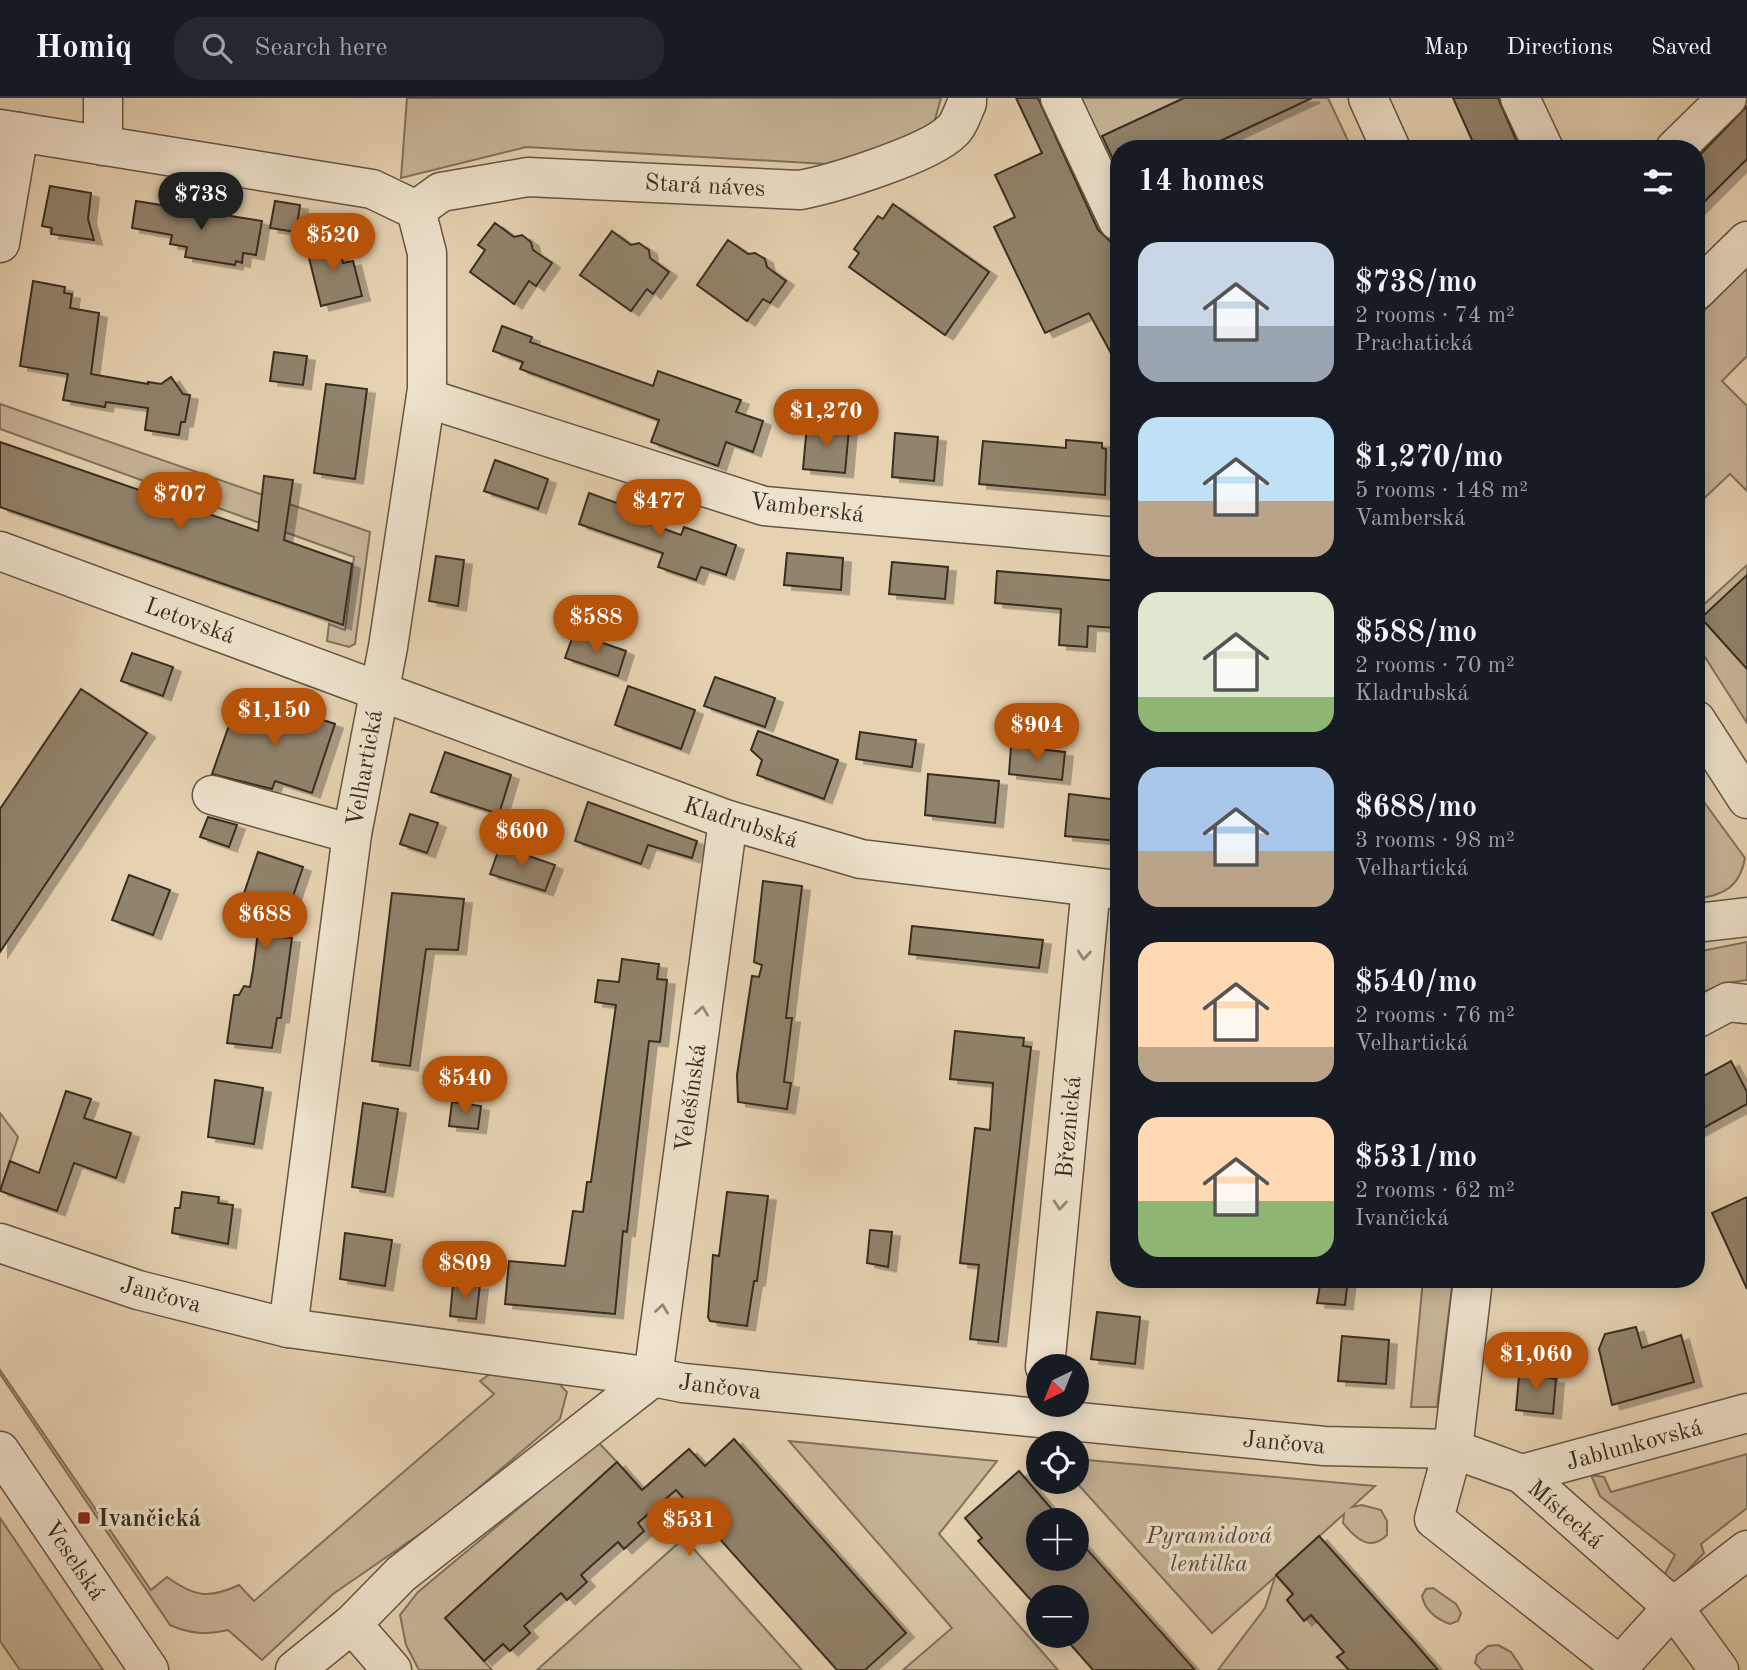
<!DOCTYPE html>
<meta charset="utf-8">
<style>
:root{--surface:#171b24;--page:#242831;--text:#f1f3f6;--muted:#9ea1a6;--line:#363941;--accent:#b45309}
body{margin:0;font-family:"Old Standard TT",serif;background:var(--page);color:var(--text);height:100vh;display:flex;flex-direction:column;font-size:26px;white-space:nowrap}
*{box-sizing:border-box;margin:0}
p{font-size:23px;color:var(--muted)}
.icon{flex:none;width:38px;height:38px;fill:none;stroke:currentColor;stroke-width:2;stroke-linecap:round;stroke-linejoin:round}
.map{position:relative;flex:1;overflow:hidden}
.panel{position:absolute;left:1110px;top:42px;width:595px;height:1148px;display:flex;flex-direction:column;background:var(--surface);border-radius:28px;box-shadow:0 4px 18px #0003}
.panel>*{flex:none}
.needle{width:46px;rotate:223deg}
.buttons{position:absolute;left:1026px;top:1256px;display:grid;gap:14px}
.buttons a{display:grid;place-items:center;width:63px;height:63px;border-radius:50%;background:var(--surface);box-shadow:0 4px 18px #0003;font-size:35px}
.price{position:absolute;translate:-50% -60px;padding:0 16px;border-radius:24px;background:var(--accent);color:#fff;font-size:23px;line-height:46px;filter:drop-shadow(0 2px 4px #0008)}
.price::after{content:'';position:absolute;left:50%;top:42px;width:21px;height:16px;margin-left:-10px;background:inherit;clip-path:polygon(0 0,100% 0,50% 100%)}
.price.on{background:#222;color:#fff}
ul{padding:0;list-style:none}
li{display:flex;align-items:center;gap:21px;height:175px;padding:0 28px}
li span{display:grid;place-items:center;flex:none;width:196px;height:140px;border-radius:21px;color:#555}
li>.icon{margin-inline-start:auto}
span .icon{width:84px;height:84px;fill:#fffc;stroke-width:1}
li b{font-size:30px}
h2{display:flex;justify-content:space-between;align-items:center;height:84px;padding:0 28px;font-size:30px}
header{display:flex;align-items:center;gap:42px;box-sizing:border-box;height:98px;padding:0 35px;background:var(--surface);border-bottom:2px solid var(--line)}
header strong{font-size:33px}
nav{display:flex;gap:38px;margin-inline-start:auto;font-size:24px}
.search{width:490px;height:63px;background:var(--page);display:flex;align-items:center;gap:18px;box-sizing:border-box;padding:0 24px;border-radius:28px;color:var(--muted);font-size:26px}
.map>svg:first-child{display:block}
.green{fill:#c8b699;stroke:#80725d;stroke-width:2}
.building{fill:#92836c;stroke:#382d21;stroke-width:2;filter:url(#shadow)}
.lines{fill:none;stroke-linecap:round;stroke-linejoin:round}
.minor-casing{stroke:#645645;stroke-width:41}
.minor{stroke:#efe2cc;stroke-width:38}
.oneway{stroke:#948876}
.poi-dot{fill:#8f2418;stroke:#efe2cc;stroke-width:2.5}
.labels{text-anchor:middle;stroke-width:7;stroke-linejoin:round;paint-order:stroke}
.street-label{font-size:24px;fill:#382d21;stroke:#efe2cc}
.poi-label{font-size:24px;font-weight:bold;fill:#382d21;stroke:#efe2cc;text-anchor:start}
.park-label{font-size:24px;font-style:italic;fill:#554839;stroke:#efe2cc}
</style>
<header>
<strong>Homiq</strong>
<div class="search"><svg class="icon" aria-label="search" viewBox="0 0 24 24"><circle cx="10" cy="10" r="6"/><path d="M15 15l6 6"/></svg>Search here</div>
<nav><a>Map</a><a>Directions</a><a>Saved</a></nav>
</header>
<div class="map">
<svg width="1747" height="1572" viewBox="0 0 1747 1572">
<defs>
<filter id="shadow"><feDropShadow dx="8" dy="4.5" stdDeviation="0" flood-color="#0004"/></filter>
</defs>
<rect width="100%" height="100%" fill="#e6d2b1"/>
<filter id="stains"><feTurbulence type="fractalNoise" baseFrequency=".00286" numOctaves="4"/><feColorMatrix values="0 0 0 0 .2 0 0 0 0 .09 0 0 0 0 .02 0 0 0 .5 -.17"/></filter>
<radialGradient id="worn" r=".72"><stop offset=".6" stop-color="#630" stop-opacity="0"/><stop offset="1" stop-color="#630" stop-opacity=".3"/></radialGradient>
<g class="green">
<path d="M 407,0 L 941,0 L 934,25 L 844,67 L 526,49 L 401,80 Z"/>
<path d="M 1043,0 L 1184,0 L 1097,41 L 1118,90 L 1118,160 Z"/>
<path d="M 1289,0 L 1328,0 L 1352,51 L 1203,51 L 1293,9 Z"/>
<path d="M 1747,168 L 1747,258 L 1722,283 L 1747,308 L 1747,393 L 1730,376 L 1696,408 L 1696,221 Z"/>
<path d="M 0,306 L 370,434 L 355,546 L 349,549 L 327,543 L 329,526 L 345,532 L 354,459 L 0,331 Z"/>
<path d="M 1747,467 L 1747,625 L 1696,545 L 1696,506 L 1700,510 Z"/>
<path d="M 1696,693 L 1745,760 C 1740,789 1724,797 1696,801 Z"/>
<path d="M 1747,844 L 1747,882 L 1726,885 L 1696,897 L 1696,854 Z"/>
<path d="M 0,1015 L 18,1039 L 0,1093 Z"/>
<path d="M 1423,1181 L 1453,1181 L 1437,1309 L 1411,1309 Z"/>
<path d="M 0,1272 L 151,1492 L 167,1479 C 195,1499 209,1501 239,1487 L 254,1503 L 494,1296 L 480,1283 L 494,1273 L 547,1273 L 567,1294 L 560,1321 L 443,1420 L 333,1496 L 262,1562 L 228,1532 C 207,1537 190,1536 170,1527 L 0,1276 Z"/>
<path d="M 789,1343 L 997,1363 L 939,1436 L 1058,1572 L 903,1572 L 952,1530 Z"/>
<path d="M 598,1344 L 617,1364 L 446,1520 L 492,1572 L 419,1572 L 406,1547 L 400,1517 L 418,1494 Z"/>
<path d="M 1747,1356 L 1747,1410 L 1701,1446 L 1704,1455 L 1686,1474 L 1694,1482 L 1680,1487 L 1661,1483 L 1675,1457 L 1600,1398 L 1591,1377 L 1604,1379 L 1611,1394 Z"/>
<path d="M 1076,1361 L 1375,1388 L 1352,1409 L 1362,1407 L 1381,1412 L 1387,1423 L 1387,1437 C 1370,1454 1356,1441 1343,1425 L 1344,1416 L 1276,1477 L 1293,1496 L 1287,1502 L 1304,1522 L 1311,1517 L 1344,1554 L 1337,1559 L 1349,1572 L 1218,1572 L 1265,1510 L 1275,1479 L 1212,1535 L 1076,1384 Z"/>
<path d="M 0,1420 L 103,1572 L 20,1572 L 0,1543 Z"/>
<path d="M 684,1440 L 802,1572 L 537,1572 Z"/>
<path d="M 1433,1490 L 1456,1506 L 1461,1515 L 1458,1523 L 1450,1526 C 1436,1521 1425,1512 1422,1498 L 1426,1491 Z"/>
<path d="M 1498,1547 L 1511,1554 L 1523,1572 L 1482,1572 L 1475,1565 L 1477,1557 L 1488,1548 Z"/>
</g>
<g class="building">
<path d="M 1016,0 L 1038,0 L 1098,132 L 1110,143 L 1118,160 L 1118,268 L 1089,215 L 1045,235 L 994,129 L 1015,119 L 995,77 L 1042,55 Z"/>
<path d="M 1184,0 L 1312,0 L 1203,51 L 1118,51 L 1118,72 L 1102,38 Z"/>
<path d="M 1453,0 L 1498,0 L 1520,51 L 1476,51 Z"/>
<path d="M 1747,8 L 1747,61 L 1696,112 L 1696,61 Z"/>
<path d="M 50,88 L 91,95 L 88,121 L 94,142 L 51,136 L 52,130 L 42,128 Z"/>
<path d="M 136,103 L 262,123 L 256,157 L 243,155 L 242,165 L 236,163 L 235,167 L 185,159 L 187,149 L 170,146 L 172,137 L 132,130 Z"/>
<path d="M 275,103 L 300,107 L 296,134 L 270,130 Z"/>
<path d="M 893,106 L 989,174 L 945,237 L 849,169 L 859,155 L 854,151 L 878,118 L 883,121 Z"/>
<path d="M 495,125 L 514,139 L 522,137 L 531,144 L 533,152 L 552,165 L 536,188 L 529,183 L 514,206 L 470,174 L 485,152 L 478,147 Z"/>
<path d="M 612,133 L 631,147 L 639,145 L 649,152 L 650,160 L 669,174 L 653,196 L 647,191 L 631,213 L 580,177 Z"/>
<path d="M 336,140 L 343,165 L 353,163 L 362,198 L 321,208 L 306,148 Z"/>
<path d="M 728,142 L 748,156 L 755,155 L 765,161 L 767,169 L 786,183 L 770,205 L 763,201 L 747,223 L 697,187 Z"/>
<path d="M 33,183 L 65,189 L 64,195 L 72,196 L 70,210 L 99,215 L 91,276 L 148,286 L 148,284 L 161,286 L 171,279 L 183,296 L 190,297 L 185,324 L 181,324 L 179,337 L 145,332 L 148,310 L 106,304 L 105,309 L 63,302 L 68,276 L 20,268 Z"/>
<path d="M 502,228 L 532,239 L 530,244 L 653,288 L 658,273 L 741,302 L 736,314 L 763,323 L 753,354 L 726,344 L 718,368 L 651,344 L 659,322 L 520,271 L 523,264 L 493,253 Z"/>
<path d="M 274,254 L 307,258 L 303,287 L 270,283 Z"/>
<path d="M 326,286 L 367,291 L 355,381 L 314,375 Z"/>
<path d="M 807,327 L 849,331 L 845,375 L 803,371 Z"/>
<path d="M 895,335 L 938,339 L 934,383 L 892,379 Z"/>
<path d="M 1066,342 L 1102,345 L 1102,350 L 1106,351 L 1105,397 L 979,386 L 983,343 L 1066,350 Z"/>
<path d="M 0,344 L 258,433 L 264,378 L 293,382 L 284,442 L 352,466 L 343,527 L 0,409 Z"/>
<path d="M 495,362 L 548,381 L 538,411 L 484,393 Z"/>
<path d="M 589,395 L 642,414 L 640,422 L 681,437 L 684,429 L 736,447 L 726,477 L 701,469 L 696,482 L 658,469 L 663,455 L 579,426 Z"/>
<path d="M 787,455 L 843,460 L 841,492 L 784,487 Z"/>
<path d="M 436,458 L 464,462 L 458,508 L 429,503 Z"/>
<path d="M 892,464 L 948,469 L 945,501 L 889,496 Z"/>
<path d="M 997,473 L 1118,483 L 1117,530 L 1088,528 L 1087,549 L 1059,547 L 1061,511 L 995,505 Z"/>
<path d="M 1747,477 L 1747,571 L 1701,520 Z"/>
<path d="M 574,535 L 626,553 L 618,578 L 565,560 Z"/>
<path d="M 132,555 L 173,569 L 163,598 L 121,583 Z"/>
<path d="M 715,579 L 775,600 L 765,629 L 704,608 Z"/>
<path d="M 628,588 L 695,612 L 681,651 L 615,627 Z"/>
<path d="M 81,591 L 147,635 L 0,854 L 0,711 Z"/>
<path d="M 261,601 L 335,626 L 312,695 L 275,683 L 272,691 L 212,676 L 234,613 L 254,620 Z"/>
<path d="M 758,633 L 838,662 L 824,701 L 757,677 L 762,662 L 751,652 Z"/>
<path d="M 860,634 L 916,642 L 912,669 L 856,661 Z"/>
<path d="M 1011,648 L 1065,654 L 1062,682 L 1009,676 Z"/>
<path d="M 445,654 L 511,677 L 499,716 L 431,694 Z"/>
<path d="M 928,676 L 999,683 L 995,725 L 925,717 Z"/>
<path d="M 1069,696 L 1118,702 L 1118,743 L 1065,738 Z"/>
<path d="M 588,704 L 697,743 L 692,760 L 648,747 L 641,766 L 575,743 Z"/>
<path d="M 410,716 L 438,725 L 427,755 L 400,746 Z"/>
<path d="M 208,719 L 237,727 L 229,749 L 200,739 Z"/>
<path d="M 500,748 L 555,767 L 545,793 L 490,776 Z"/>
<path d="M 258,754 L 303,769 L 279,839 L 292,840 L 281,920 L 277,920 L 272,950 L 227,945 L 234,897 L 239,897 L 244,888 L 250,889 L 253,872 L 259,827 L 236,819 Z"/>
<path d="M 129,777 L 170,792 L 153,837 L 112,822 Z"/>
<path d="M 763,783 L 802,788 L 786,920 L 792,920 L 784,984 L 791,985 L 787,1011 L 738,1004 L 737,977 L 752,878 L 759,879 L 762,867 L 754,864 Z"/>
<path d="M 392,795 L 464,801 L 458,852 L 426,851 L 410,968 L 372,963 Z"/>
<path d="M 912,828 L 1043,842 L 1039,870 L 909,856 Z"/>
<path d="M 622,861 L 659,866 L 657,881 L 667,882 L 660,944 L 649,943 L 627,1134 L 623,1133 L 615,1216 L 505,1206 L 509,1163 L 565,1168 L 573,1113 L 583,1114 L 587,1084 L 591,1084 L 616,907 L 595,904 L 598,882 L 619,884 Z"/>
<path d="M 955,933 L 1024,940 L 1023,948 L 1031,949 L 998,1244 L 970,1241 L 979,1167 L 960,1165 L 975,1030 L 990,1032 L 993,985 L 950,981 Z"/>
<path d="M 1731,963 L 1747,994 L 1747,1006 L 1696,1034 L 1696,982 Z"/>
<path d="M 215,982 L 263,990 L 254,1046 L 208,1039 Z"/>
<path d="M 66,993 L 91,1001 L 84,1020 L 131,1035 L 116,1080 L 74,1065 L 57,1113 L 0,1093 L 10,1063 L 39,1075 Z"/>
<path d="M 452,1004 L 481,1008 L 478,1031 L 449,1028 Z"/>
<path d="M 363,1005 L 398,1011 L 385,1094 L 352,1089 Z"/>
<path d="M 182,1094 L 219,1099 L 218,1105 L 233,1107 L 228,1146 L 172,1135 L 175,1110 L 180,1110 Z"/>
<path d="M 727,1094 L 768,1098 L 757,1183 L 754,1183 L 747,1228 L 710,1223 L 708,1219 L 713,1157 L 719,1158 Z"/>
<path d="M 1747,1099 L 1747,1191 L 1712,1115 Z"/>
<path d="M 870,1132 L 892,1134 L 888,1169 L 867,1165 Z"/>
<path d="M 345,1135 L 392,1142 L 385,1188 L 340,1181 Z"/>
<path d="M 1321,1181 L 1348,1181 L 1345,1207 L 1317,1205 Z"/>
<path d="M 453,1186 L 480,1187 L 476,1221 L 450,1218 Z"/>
<path d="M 1097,1214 L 1140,1219 L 1135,1266 L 1091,1261 Z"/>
<path d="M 1636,1229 L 1642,1250 L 1681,1237 L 1694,1284 L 1612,1307 L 1599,1251 L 1605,1236 Z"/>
<path d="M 1342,1238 L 1389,1242 L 1386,1286 L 1338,1283 Z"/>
<path d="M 1524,1271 L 1550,1273 L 1549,1280 L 1556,1281 L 1553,1316 L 1516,1312 L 1519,1278 L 1524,1278 Z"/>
<path d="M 734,1341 L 906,1535 L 865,1572 L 837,1572 L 676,1392 L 638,1425 L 644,1433 L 624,1451 L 618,1444 L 581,1477 L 587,1484 L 567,1502 L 561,1495 L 524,1528 L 530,1535 L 510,1553 L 503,1546 L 484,1563 L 445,1520 L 617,1364 L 642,1392 L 689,1351 L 705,1368 Z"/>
<path d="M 1019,1373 L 1062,1423 L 1038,1423 L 1038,1461 L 1076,1461 L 1076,1439 L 1195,1572 L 1093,1572 L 1063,1538 L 1076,1538 L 1076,1500 L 1038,1500 L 1038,1510 L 978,1443 L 982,1440 L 965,1420 Z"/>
<path d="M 1319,1438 L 1412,1542 L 1438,1572 L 1349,1572 L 1337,1559 L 1344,1554 L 1327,1535 L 1311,1517 L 1304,1523 L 1287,1502 L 1293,1496 L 1276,1477 Z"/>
</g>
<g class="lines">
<defs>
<g id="minor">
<path d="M 1060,0 L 1118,123"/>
<path d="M 1368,0 L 1391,51"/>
<path d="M 1520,0 L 1544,51"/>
<path d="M 0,31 L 372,91 L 416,112"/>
<path d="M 103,48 L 103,0"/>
<path d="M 1675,51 L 1727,0"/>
<path d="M 416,112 L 441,94 L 528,79 L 800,92 C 832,86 930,56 952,33 C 959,27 963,13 967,5 L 967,0"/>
<path d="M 0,145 L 19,34"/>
<path d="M 1696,193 L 1747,143"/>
<path d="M 426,300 L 764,408 L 1118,439"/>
<path d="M 0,453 L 728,722 L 861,761 L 1118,792"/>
<path d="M 1696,622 L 1747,701"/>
<path d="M 212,697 L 352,736"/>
<path d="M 1696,825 L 1747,819"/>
<path d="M 1696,921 L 1728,904 L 1747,906"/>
<path d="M 0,1145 L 138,1192 L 288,1230 L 653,1279 L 683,1285 L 1324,1348 L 1453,1351 L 1434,1421 L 1620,1568"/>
<path d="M 1473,1181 L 1453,1351 L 1522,1376 L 1673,1509 L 1719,1572"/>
<path d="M 288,1230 L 352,736 L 388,549 L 427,291 L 427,155 L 416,112"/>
<path d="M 1045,1269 L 1091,789"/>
<path d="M 0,1353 L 149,1572"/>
<path d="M 1522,1376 L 1747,1315"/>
<path d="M 352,1526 L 392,1572"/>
<path d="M 295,1572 L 352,1526 L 401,1476 L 653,1279 L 728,722"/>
<path d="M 1616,1572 L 1673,1509 L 1747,1452"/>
</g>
</defs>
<use href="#minor" class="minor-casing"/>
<use href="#minor" class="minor"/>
</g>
<defs><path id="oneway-chevron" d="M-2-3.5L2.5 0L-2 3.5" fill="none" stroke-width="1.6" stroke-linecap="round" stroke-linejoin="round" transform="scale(1.75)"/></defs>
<g class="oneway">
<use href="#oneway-chevron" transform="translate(1084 857) rotate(95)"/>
<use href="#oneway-chevron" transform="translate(702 913) rotate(-82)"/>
<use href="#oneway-chevron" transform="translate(1060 1107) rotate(95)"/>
<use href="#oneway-chevron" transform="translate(662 1211) rotate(-82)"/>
</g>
<rect class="poi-dot" x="77" y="1413" width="14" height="14" rx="3.5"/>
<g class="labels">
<g class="street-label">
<text transform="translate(705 87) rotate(3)" y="8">Stará náves</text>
<text transform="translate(807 409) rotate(7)" y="8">Vamberská</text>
<text transform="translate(190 522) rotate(20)" y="8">Letovská</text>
<text transform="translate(364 670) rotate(-80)" y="8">Velhartická</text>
<text transform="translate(741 724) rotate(18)" y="8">Kladrubská</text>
<text transform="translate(690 1000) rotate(-82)" y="8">Velešínská</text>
<text transform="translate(1068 1029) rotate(-85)" y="8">Březnická</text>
<text transform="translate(161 1196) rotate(15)" y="8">Jančova</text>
<text transform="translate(720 1288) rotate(7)" y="8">Jančova</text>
<text transform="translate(1284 1344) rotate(5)" y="8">Jančova</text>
<text transform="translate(1634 1346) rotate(-15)" y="8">Jablunkovská</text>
<text transform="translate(1566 1416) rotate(41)" y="8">Místecká</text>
<text transform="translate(75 1462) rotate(56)" y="8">Veselská</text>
</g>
<g class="poi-label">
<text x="98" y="1428">Ivančická</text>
</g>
<g class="park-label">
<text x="1209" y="1445">Pyramidová<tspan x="1209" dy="28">lentilka</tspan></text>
</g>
</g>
<rect width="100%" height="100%" filter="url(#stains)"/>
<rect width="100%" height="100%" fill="url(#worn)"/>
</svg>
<div class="buttons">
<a><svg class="needle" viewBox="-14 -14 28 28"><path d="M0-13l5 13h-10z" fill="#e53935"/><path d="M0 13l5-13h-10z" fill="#9ea1a6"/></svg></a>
<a><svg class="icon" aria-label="locate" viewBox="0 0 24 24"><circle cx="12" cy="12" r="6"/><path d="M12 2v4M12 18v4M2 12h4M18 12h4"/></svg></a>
<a>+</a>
<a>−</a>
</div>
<b class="price on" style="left:201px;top:134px">$738</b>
<b class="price" style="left:333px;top:175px">$520</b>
<b class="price" style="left:826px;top:351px">$1,270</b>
<b class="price" style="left:180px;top:434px">$707</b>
<b class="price" style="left:659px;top:441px">$477</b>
<b class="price" style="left:596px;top:557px">$588</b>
<b class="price" style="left:274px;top:650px">$1,150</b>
<b class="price" style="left:1037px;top:665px">$904</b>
<b class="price" style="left:522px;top:771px">$600</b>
<b class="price" style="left:265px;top:854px">$688</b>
<b class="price" style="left:465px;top:1018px">$540</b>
<b class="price" style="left:465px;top:1203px">$809</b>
<b class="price" style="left:1536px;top:1294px">$1,060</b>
<b class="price" style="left:689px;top:1460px">$531</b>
<section class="panel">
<h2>14 homes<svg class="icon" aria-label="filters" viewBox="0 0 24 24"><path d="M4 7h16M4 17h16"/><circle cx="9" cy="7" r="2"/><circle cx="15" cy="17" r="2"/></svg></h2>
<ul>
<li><span style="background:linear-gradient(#c9d6e8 60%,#9aa5b1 0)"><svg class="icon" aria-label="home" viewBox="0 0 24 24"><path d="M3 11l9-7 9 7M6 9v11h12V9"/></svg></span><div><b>$738/mo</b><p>2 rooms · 74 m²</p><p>Prachatická</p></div></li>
<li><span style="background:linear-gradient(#bfe0f5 60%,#b9a48a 0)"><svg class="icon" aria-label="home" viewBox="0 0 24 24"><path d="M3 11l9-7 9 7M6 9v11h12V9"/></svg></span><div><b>$1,270/mo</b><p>5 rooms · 148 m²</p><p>Vamberská</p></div></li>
<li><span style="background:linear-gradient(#dfe7d0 75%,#8fb573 0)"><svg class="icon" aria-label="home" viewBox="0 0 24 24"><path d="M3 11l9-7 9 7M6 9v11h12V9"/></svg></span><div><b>$588/mo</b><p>2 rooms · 70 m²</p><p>Kladrubská</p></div></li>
<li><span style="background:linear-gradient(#a9c7e8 60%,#b9a48a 0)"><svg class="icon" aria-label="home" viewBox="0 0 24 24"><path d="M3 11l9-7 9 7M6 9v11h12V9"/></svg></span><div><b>$688/mo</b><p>3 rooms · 98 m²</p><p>Velhartická</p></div></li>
<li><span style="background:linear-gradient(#ffd9b3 75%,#b9a48a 0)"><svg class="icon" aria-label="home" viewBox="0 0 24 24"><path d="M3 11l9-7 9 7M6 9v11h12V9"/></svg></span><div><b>$540/mo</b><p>2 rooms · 76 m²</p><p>Velhartická</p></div></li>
<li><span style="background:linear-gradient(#ffd9b3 60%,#8fb573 0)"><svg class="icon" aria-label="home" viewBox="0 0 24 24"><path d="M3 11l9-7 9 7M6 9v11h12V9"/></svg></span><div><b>$531/mo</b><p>2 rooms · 62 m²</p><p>Ivančická</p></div></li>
</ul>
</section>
</div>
